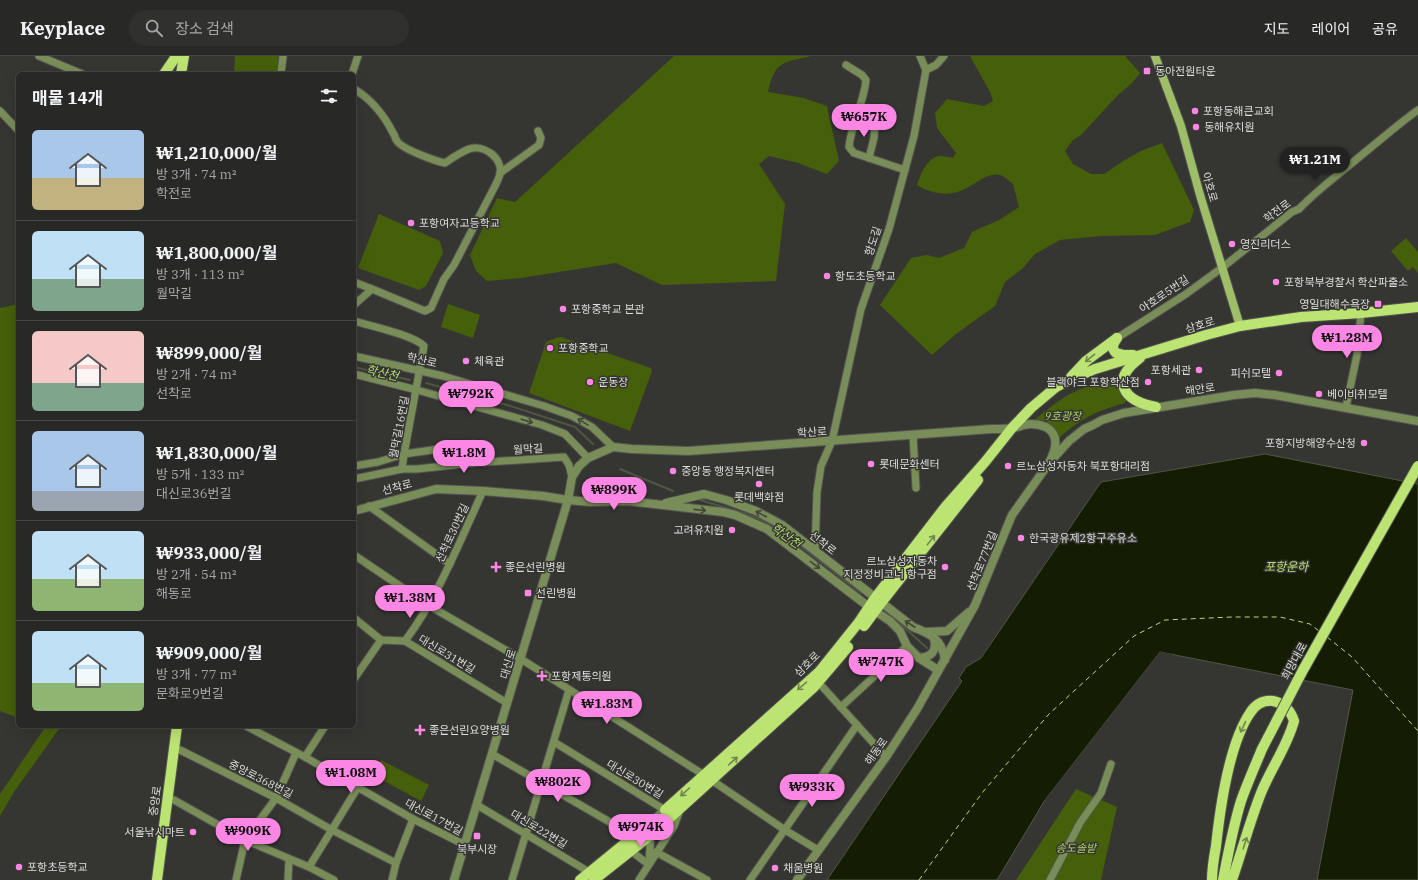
<!DOCTYPE html>
<html lang="ko">
<meta charset="utf-8">
<style>
:root{--surface:#282826;--page:#30302e;--text:#f1f3f6;--muted:#a5a6a7;--line:#444443;--accent:#fc86e4}
body{margin:0;font-family:"IBM Plex Serif","Noto Sans KR",serif;background:var(--page);color:var(--text);height:100vh;display:flex;flex-direction:column;font-size:15px;white-space:nowrap}
*{box-sizing:border-box;margin:0}
p{font-size:13px;color:var(--muted)}
.icon{flex:none;width:22px;height:22px;fill:none;stroke:currentColor;stroke-width:2;stroke-linecap:round;stroke-linejoin:round}
.map{position:relative;flex:1;overflow:hidden}
.drawer{position:absolute;left:16px;top:16px;width:340px;height:656px;display:flex;flex-direction:column;background:var(--surface);border-radius:6px;box-shadow:0 4px 16px #0002,0 0 0 1px var(--line)}
.drawer>*{flex:none}
.price{position:absolute;translate:-50% -34px;padding:0 9px;border-radius:14px;background:var(--accent);color:#111;font-size:13px;line-height:26px;filter:drop-shadow(0 1px 2px #0008)}
.price::after{content:'';position:absolute;left:50%;top:24px;width:12px;height:9px;margin-left:-6px;background:inherit;clip-path:polygon(0 0,100% 0,50% 100%)}
.price.current{background:#222;color:#fff}
ul{padding:0;list-style:none}
li{display:flex;align-items:center;gap:12px;height:100px;padding:0 16px}
li+li{border-top:1px solid var(--line)}
li span{display:grid;place-items:center;flex:none;width:112px;height:80px;border-radius:6px;color:#555}
li>.icon{margin-inline-start:auto}
span .icon{width:48px;height:48px;fill:#fffc;stroke-width:1}
li b{font-size:17px}
h2{display:flex;justify-content:space-between;align-items:center;height:48px;padding:0 16px;font-size:17px}
header{display:flex;align-items:center;gap:24px;box-sizing:border-box;height:56px;padding:0 20px;background:var(--surface);border-bottom:1px solid var(--line)}
header strong{font-size:19px}
nav{display:flex;gap:22px;margin-inline-start:auto;font-size:14px}
.search{width:280px;height:36px;background:var(--page);display:flex;align-items:center;gap:10px;box-sizing:border-box;padding:0 14px;border-radius:22px;color:var(--muted);font-size:15px}
.map>svg:first-child{display:block}
.green{fill:#465f0a}
.water{fill:#141c03;stroke:#505644}
.pier{fill:#353632}
.lines{fill:none;stroke-linecap:round;stroke-linejoin:round}
.stream{stroke:#505644;stroke-width:2}
.ferry{stroke:#b7de70;stroke-width:1;stroke-dasharray:5 4;stroke-linecap:butt}
.minor-casing{stroke:#535450;stroke-width:9}
.tertiary-casing{stroke:#535450;stroke-width:10}
.secondary-casing{stroke:#535450;stroke-width:10}
.primary-casing{stroke:#535450;stroke-width:12}
.minor{stroke:#798d58;stroke-width:7}
.tertiary{stroke:#798d58;stroke-width:8}
.secondary{stroke:#9fbe68;stroke-width:8}
.primary{stroke:#bce472;stroke-width:10}
.primary-bridge-casing{stroke:#535450;stroke-width:12;stroke-linecap:butt}
.primary-bridge{stroke:#bce472;stroke-width:10}
.oneway{stroke:#72844f}
.oneway2{stroke:#43473a}
.poi-dot{fill:#fc86e4;stroke:#353632;stroke-width:1.5}
.labels{text-anchor:middle;stroke-width:3;stroke-linejoin:round;paint-order:stroke}
.poi-label{font-size:11px;fill:#dcddda;stroke:#353632;text-anchor:start}
.street-label{font-size:11px;fill:#dcddda;stroke:#353632}
.park-label{font-size:11px;font-style:italic;fill:#acd365;stroke:#353632}
.water-label{font-size:12px;font-style:italic;fill:#b7de70;stroke:#353632}
</style>
<header>
<strong>Keyplace</strong>
<div class="search"><svg class="icon" aria-label="search" viewBox="0 0 24 24"><circle cx="10" cy="10" r="6"/><path d="M15 15l6 6"/></svg>장소 검색</div>
<nav><a>지도</a><a>레이어</a><a>공유</a></nav>
</header>
<div class="map">
<svg width="1418" height="824" viewBox="0 0 1418 824">
<rect width="100%" height="100%" fill="#353632"/>
<g class="green">
<path d="M 235,0 L 282,0 L 281,18 L 234,18 Z"/>
<path d="M 674,0 L 811,0 C 782,7 775,5 768,36 L 804,42 L 827,50 L 839,105 L 827,118 L 798,107 L 769,100 L 759,108 L 785,148 L 776,225 L 662,229 L 616,207 L 521,222 L 487,225 L 476,215 L 470,199 L 497,142 L 515,146 Z"/>
<path d="M 970,0 L 1125,0 L 1140,17 L 1133,26 L 1117,40 L 1081,79 L 1073,84 L 1065,95 L 1073,108 L 1091,118 L 1104,118 L 1123,105 L 1141,95 L 1162,87 L 1194,154 L 1190,166 L 1155,179 L 1102,180 L 1060,184 L 1035,198 L 1022,213 L 1005,226 L 995,250 L 956,278 L 932,299 L 880,249 L 911,202 L 927,199 L 939,202 L 964,192 L 972,176 L 999,164 L 1019,151 L 1013,128 C 1009,125 1004,120 1000,119 C 987,116 976,128 965,133 C 950,141 931,138 917,129 C 920,119 927,101 940,100 C 944,100 949,101 953,102 L 956,97 L 937,72 L 935,57 L 947,43 L 984,50 L 993,45 L 990,36 Z"/>
<path d="M 379,158 L 440,185 L 443,197 L 426,230 L 419,234 L 358,212 Z"/>
<path d="M 1406,182 L 1418,196 L 1418,217 L 1413,211 L 1408,215 L 1391,195 Z"/>
<path d="M 18,248 L 18,662 L 0,655 L 0,252 Z"/>
<path d="M 448,248 L 480,259 L 473,282 L 441,271 Z"/>
<path d="M 561,281 L 651,312 L 652,315 L 630,375 L 529,337 L 546,286 L 556,282 Z"/>
<path d="M 1118,319 L 1127,343 L 1125,347 C 1097,355 1081,362 1059,382 C 1053,371 1047,366 1034,364 C 1046,355 1058,344 1072,337 C 1087,330 1103,325 1118,319 Z"/>
<path d="M 46,670 L 61,670 L 14,736 L 0,760 L 0,738 Z"/>
<path d="M 381,704 L 429,729 L 421,745 L 373,719 Z"/>
<path d="M 1076,733 L 1117,751 L 1101,824 L 1016,824 Z"/>
</g>
<path class="water" d="M 1265,398 L 1418,428 L 1418,824 L 1317,824 L 1353,634 L 1160,596 L 1045,744 L 997,824 L 827,824 L 962,625 L 959,622 L 966,611 L 981,602 L 1101,426 Z"/>
<path class="pier" d="M 1160,596 L 1172,598 L 1172,600 L 1161,598 L 1046,746 L 1045,744 Z"/>
<g class="lines">
<g class="stream">
<path d="M 354,311 L 410,324"/>
<path d="M 426,327 L 507,349 L 575,371 L 593,388"/>
<path d="M 620,413 L 673,435"/>
<path d="M 700,444 L 741,456 L 762,464 L 785,478 L 861,537"/>
<path d="M 895,563 L 927,592"/>
</g>
<g class="ferry">
<path d="M 1327,581 L 1352,601 L 1418,675"/>
<path d="M 919,824 L 982,737 L 1049,658 L 1134,580 L 1165,564 L 1232,561 L 1280,561 L 1310,568 L 1319,575"/>
</g>
<defs>
<g id="minor">
<path d="M 39,0 L 82,18"/>
<path d="M 846,9 L 862,19 L 866,24 C 864,47 851,68 849,91 L 854,97 L 905,114"/>
<path d="M 926,14 L 936,9 L 944,0"/>
<path d="M 281,18 L 283,0"/>
<path d="M 352,18 L 358,0"/>
<path d="M 354,33 C 370,42 385,60 393,77 C 395,79 395,83 397,85 C 402,93 435,105 445,107 C 452,102 461,96 469,93 C 484,88 503,102 500,118 C 499,122 497,126 495,130 L 454,209 L 444,223 L 431,252 L 425,255 L 372,233"/>
<path d="M 0,55 L 18,74"/>
<path d="M 869,102 L 874,82 L 875,65"/>
<path d="M 500,117 L 539,89 L 541,82 L 538,75"/>
<path d="M 354,226 L 372,233 L 354,249"/>
<path d="M 354,265 C 371,270 413,279 424,290 L 404,398 L 402,413"/>
<path d="M 1117,282 L 1186,238 L 1223,211 L 1292,156 L 1299,153 C 1317,134 1338,119 1358,102 C 1378,86 1397,69 1418,54"/>
<path d="M 354,300 L 443,320 L 544,350 L 572,360 L 592,371 L 613,391"/>
<path d="M 354,318 L 417,334 L 542,369 L 565,378 L 588,402"/>
<path d="M 1346,351 L 1357,299 L 1361,257"/>
<path d="M 913,379 L 916,432"/>
<path d="M 354,410 L 378,406 L 404,398 L 474,388 L 480,392 L 472,407"/>
<path d="M 354,423 L 402,413 L 417,413 L 472,407 L 564,401 L 569,409 L 572,421"/>
<path d="M 369,450 L 450,508"/>
<path d="M 815,495 L 817,436 L 821,410 L 832,385 L 861,253 L 889,173 L 914,80 L 926,14 L 920,0"/>
<path d="M 354,499 L 428,549 L 521,603 L 704,719 L 785,774 L 818,794"/>
<path d="M 354,562 L 381,584 L 405,585 L 507,647"/>
<path d="M 405,585 C 438,541 460,485 483,435"/>
<path d="M 354,623 L 381,584"/>
<path d="M 819,627 L 886,701"/>
<path d="M 841,651 L 907,590"/>
<path d="M 246,670 L 305,701 L 413,763 L 465,789"/>
<path d="M 554,686 L 665,754"/>
<path d="M 180,694 L 276,742 L 332,774 L 396,807"/>
<path d="M 492,698 L 634,780"/>
<path d="M 305,701 L 325,670"/>
<path d="M 174,744 L 245,784 L 309,811 L 334,824"/>
<path d="M 477,749 L 589,816"/>
<path d="M 631,795 L 648,808"/>
<path d="M 656,796 L 707,824"/>
<path d="M 649,806 L 651,777"/>
<path d="M 309,811 L 358,731"/>
<path d="M 236,824 L 245,784 L 276,742 L 296,697"/>
<path d="M 288,824 L 289,804"/>
<path d="M 392,824 L 396,807 L 413,763"/>
<path d="M 512,824 L 569,634"/>
<path d="M 639,824 L 674,770 L 680,754"/>
<path d="M 750,824 L 857,669"/>
<path d="M 1050,824 L 1080,767 L 1101,737 L 1111,708"/>
</g>
<g id="tertiary">
<path d="M 666,447 L 704,438 L 726,444 L 756,455 L 782,469 L 913,571 C 931,578 942,583 945,604"/>
<path d="M 354,455 L 436,433 L 483,435 L 543,440 L 568,444 L 591,446 L 628,445 L 723,456 L 735,459 L 767,473 L 869,551 L 890,565 L 900,575 L 907,590 L 919,602 L 938,614"/>
<path d="M 926,576 L 947,575 L 969,556"/>
<path d="M 919,602 C 932,601 937,595 934,582"/>
<path d="M 646,770 L 665,754"/>
<path d="M 454,824 L 568,444 L 572,421 L 579,410 L 588,402 L 613,391 L 632,393 L 688,395 L 991,373 C 998,373 1006,373 1013,372 C 1019,371 1025,368 1031,368 C 1036,368 1041,369 1046,371 C 1061,380 1055,395 1049,407"/>
<path d="M 797,824 L 886,701 L 917,653 L 975,549 L 1012,459 L 1049,407 L 1069,385 L 1084,373 L 1093,369 L 1102,364 L 1124,357 L 1234,339 L 1255,337 L 1275,339 L 1418,365"/>
</g>
<path id="secondary" d="M 1155,0 L 1181,70 L 1200,139 L 1240,270"/>
<g id="primary">
<path d="M 164,18 L 175,2"/>
<path d="M 181,18 L 184,0"/>
<path d="M 1117,282 C 1113,288 1111,292 1116,297 L 1124,299 L 1133,299"/>
<path d="M 1140,302 C 1109,325 1124,345 1156,351"/>
<path d="M 1071,321 L 1086,305 L 1117,282"/>
<path d="M 864,570 L 881,547 L 978,424"/>
<path d="M 665,754 L 819,616 L 859,566 L 875,542 L 946,450 L 985,406 L 1012,372 L 1031,352 L 1056,331 L 1067,325 L 1095,313 L 1206,279 L 1240,270 L 1301,261 L 1361,257 L 1418,251"/>
<path d="M 157,824 L 177,670"/>
<path d="M 580,824 L 646,770"/>
<path d="M 594,824 L 652,778 L 814,631 L 848,591"/>
<path d="M 1212,824 C 1212,813 1214,801 1216,790 C 1220,753 1229,688 1250,657 C 1255,649 1263,644 1273,645 C 1284,647 1291,655 1294,665 C 1287,691 1271,712 1261,737 C 1250,765 1242,795 1232,824"/>
<path d="M 1223,824 C 1228,798 1233,771 1241,745 C 1247,728 1255,710 1262,693"/>
</g>
</defs>
<use href="#minor" class="minor-casing"/>
<use href="#tertiary" class="tertiary-casing"/>
<use href="#secondary" class="secondary-casing"/>
<use href="#primary" class="primary-casing"/>
<use href="#minor" class="minor"/>
<use href="#tertiary" class="tertiary"/>
<use href="#secondary" class="secondary"/>
<use href="#primary" class="primary"/>
<defs>
<path id="primary-bridge" d="M 1262,693 L 1303,614 L 1418,410"/>
</defs>
<use href="#primary-bridge" class="primary-bridge-casing"/>
<use href="#primary-bridge" class="primary-bridge"/>
</g>
<defs><path id="oneway-shaft" d="M-6 0H5M1.5-3L5.5 0L1.5 3" fill="none" stroke-width="1.6" stroke-linecap="round" stroke-linejoin="round"/></defs>
<g class="oneway">
<use href="#oneway-shaft" transform="translate(1090 302) rotate(141)"/>
<use href="#oneway-shaft" transform="translate(931 484) rotate(-52)"/>
<use href="#oneway-shaft" transform="translate(802 630) rotate(140)"/>
<use href="#oneway-shaft" transform="translate(1243 671) rotate(115)"/>
<use href="#oneway-shaft" transform="translate(733 705) rotate(-42)"/>
<use href="#oneway-shaft" transform="translate(685 736) rotate(138)"/>
<use href="#oneway-shaft" transform="translate(1245 787) rotate(-72)"/>
</g>
<g class="oneway2">
<use href="#oneway-shaft" transform="translate(527 365) rotate(16)"/>
<use href="#oneway-shaft" transform="translate(583 366) rotate(-149)"/>
<use href="#oneway-shaft" transform="translate(700 454) rotate(6)"/>
<use href="#oneway-shaft" transform="translate(761 458) rotate(-152)"/>
<use href="#oneway-shaft" transform="translate(815 509) rotate(37)"/>
<use href="#oneway-shaft" transform="translate(910 568) rotate(-147)"/>
</g>
<g class="poi-dot">
<rect x="1143" y="11" width="8" height="8" rx="2"/>
<circle cx="1195" cy="55" r="4"/>
<circle cx="1196" cy="71" r="4"/>
<circle cx="411" cy="167" r="4"/>
<circle cx="1232" cy="188" r="4"/>
<circle cx="827" cy="220" r="4"/>
<circle cx="1276" cy="226" r="4"/>
<rect x="1374" y="244" width="8" height="8" rx="2"/>
<circle cx="563" cy="253" r="4"/>
<circle cx="550" cy="292" r="4"/>
<circle cx="466" cy="305" r="4"/>
<circle cx="1199" cy="314" r="4"/>
<circle cx="1279" cy="317" r="4"/>
<circle cx="590" cy="326" r="4"/>
<circle cx="1148" cy="326" r="4"/>
<circle cx="1319" cy="338" r="4"/>
<circle cx="1364" cy="387" r="4"/>
<circle cx="871" cy="408" r="4"/>
<circle cx="1008" cy="410" r="4"/>
<circle cx="673" cy="415" r="4"/>
<circle cx="759" cy="428" r="4"/>
<circle cx="732" cy="474" r="4"/>
<circle cx="1021" cy="482" r="4"/>
<path d="M494 505h4v4h4v4h-4v4h-4v-4h-4v-4h4z"/>
<circle cx="945" cy="511" r="4"/>
<rect x="524" y="533" width="8" height="8" rx="2"/>
<path d="M540 614h4v4h4v4h-4v4h-4v-4h-4v-4h4z"/>
<path d="M418 668h4v4h4v4h-4v4h-4v-4h-4v-4h4z"/>
<circle cx="193" cy="776" r="4"/>
<rect x="473" y="776" width="8" height="8" rx="2"/>
<circle cx="19" cy="811" r="4"/>
<circle cx="775" cy="812" r="4"/>
</g>
<g class="labels">
<g class="poi-label">
<text x="1155" y="19">동아전원타운</text>
<text x="1203" y="59">포항동해큰교회</text>
<text x="1204" y="75">동해유치원</text>
<text x="419" y="171">포항여자고등학교</text>
<text x="1240" y="192">영진리더스</text>
<text x="835" y="224">항도초등학교</text>
<text x="1284" y="230">포항북부경찰서 학산파출소</text>
<text x="1370" y="252" text-anchor="end">영일대해수욕장</text>
<text x="571" y="257">포항중학교 본관</text>
<text x="558" y="296">포항중학교</text>
<text x="474" y="309">체육관</text>
<text x="1191" y="318" text-anchor="end">포항세관</text>
<text x="1271" y="321" text-anchor="end">피쉬모텔</text>
<text x="598" y="330">운동장</text>
<text x="1140" y="330" text-anchor="end">블랙야크 포항학산점</text>
<text x="1327" y="342">베이비취모텔</text>
<text x="1356" y="391" text-anchor="end">포항지방해양수산청</text>
<text x="879" y="412">롯데문화센터</text>
<text x="1016" y="414">르노삼성자동차 북포항대리점</text>
<text x="681" y="419">중앙동 행정복지센터</text>
<text x="759" y="445" text-anchor="middle">롯데백화점</text>
<text x="724" y="478" text-anchor="end">고려유치원</text>
<text x="1029" y="486">한국광유제2항구주유소</text>
<text x="937" y="509" text-anchor="end">르노삼성자동차<tspan x="937" dy="13">지정정비코너 항구점</tspan></text>
<text x="505" y="515">좋은선린병원</text>
<text x="536" y="541">선린병원</text>
<text x="551" y="624">포항제통의원</text>
<text x="429" y="678">좋은선린요양병원</text>
<text x="185" y="780" text-anchor="end">서울낚시마트</text>
<text x="477" y="797" text-anchor="middle">북부시장</text>
<text x="27" y="815">포항초등학교</text>
<text x="783" y="816">채움병원</text>
</g>
<g class="street-label">
<text transform="translate(1210 131) rotate(74)" y="4">아호로</text>
<text transform="translate(1277 155) rotate(-37)" y="4">학전로</text>
<text transform="translate(873 185) rotate(-72)" y="4">항도길</text>
<text transform="translate(1164 238) rotate(-34)" y="4">아호로5번길</text>
<text transform="translate(1200 269) rotate(-17)" y="4">삼호로</text>
<text transform="translate(422 304) rotate(13)" y="4">학산로</text>
<text transform="translate(1200 333) rotate(-9)" y="4">해안로</text>
<text transform="translate(399 371) rotate(-79)" y="4">월막길16번길</text>
<text transform="translate(812 376) rotate(-4)" y="4">학산로</text>
<text transform="translate(528 393) rotate(-4)" y="4">월막길</text>
<text transform="translate(397 431) rotate(-15)" y="4">선착로</text>
<text transform="translate(452 477) rotate(-65)" y="4">선착로30번길</text>
<text transform="translate(823 487) rotate(38)" y="4">선착로</text>
<text transform="translate(982 505) rotate(-68)" y="4">선착로77번길</text>
<text transform="translate(447 598) rotate(31)" y="4">대신로31번길</text>
<text transform="translate(1294 605) rotate(-61)" y="4">희망대로</text>
<text transform="translate(508 608) rotate(-73)" y="4">대신로</text>
<text transform="translate(807 608) rotate(-45)" y="4">삼호로</text>
<text transform="translate(876 695) rotate(-55)" y="4">해동로</text>
<text transform="translate(261 723) rotate(27)" y="4">중앙로368번길</text>
<text transform="translate(635 723) rotate(31)" y="4">대신로30번길</text>
<text transform="translate(155 745) rotate(-82)" y="4">중앙로</text>
<text transform="translate(434 761) rotate(28)" y="4">대신로17번길</text>
<text transform="translate(539 773) rotate(31)" y="4">대신로22번길</text>
</g>
<g class="park-label">
<text x="1063" y="364">9호광장</text>
<text x="1076" y="796">송도솔밭</text>
</g>
<g class="water-label">
<text transform="translate(382 317) rotate(13)" y="4">학산천</text>
<text transform="translate(786 480) rotate(35)" y="4">학산천</text>
<text x="1286" y="515">포항운하</text>
</g>
</g>
</svg>
<b class="price" style="left:864px;top:82px">₩657K</b>
<b class="price current" style="left:1315px;top:125px">₩1.21M</b>
<b class="price" style="left:1347px;top:303px">₩1.28M</b>
<b class="price" style="left:471px;top:359px">₩792K</b>
<b class="price" style="left:464px;top:418px">₩1.8M</b>
<b class="price" style="left:614px;top:455px">₩899K</b>
<b class="price" style="left:410px;top:563px">₩1.38M</b>
<b class="price" style="left:881px;top:627px">₩747K</b>
<b class="price" style="left:607px;top:669px">₩1.83M</b>
<b class="price" style="left:351px;top:738px">₩1.08M</b>
<b class="price" style="left:558px;top:747px">₩802K</b>
<b class="price" style="left:812px;top:752px">₩933K</b>
<b class="price" style="left:641px;top:792px">₩974K</b>
<b class="price" style="left:248px;top:796px">₩909K</b>
<section class="drawer">
<h2>매물 14개<svg class="icon" aria-label="filters" viewBox="0 0 24 24"><path d="M4 7h16M4 17h16"/><circle cx="9" cy="7" r="2"/><circle cx="15" cy="17" r="2"/></svg></h2>
<ul>
<li><span style="background:linear-gradient(#a9c7e8 60%,#c2b280 0)"><svg class="icon" aria-label="home" viewBox="0 0 24 24"><path d="M3 11l9-7 9 7M6 9v11h12V9"/></svg></span><div><b>₩1,210,000/월</b><p>방 3개 · 74 m²</p><p>학전로</p></div></li>
<li><span style="background:linear-gradient(#bfe0f5 60%,#7fa58c 0)"><svg class="icon" aria-label="home" viewBox="0 0 24 24"><path d="M3 11l9-7 9 7M6 9v11h12V9"/></svg></span><div><b>₩1,800,000/월</b><p>방 3개 · 113 m²</p><p>월막길</p></div></li>
<li><span style="background:linear-gradient(#f6c9c9 65%,#7fa58c 0)"><svg class="icon" aria-label="home" viewBox="0 0 24 24"><path d="M3 11l9-7 9 7M6 9v11h12V9"/></svg></span><div><b>₩899,000/월</b><p>방 2개 · 74 m²</p><p>선착로</p></div></li>
<li><span style="background:linear-gradient(#a9c7e8 75%,#9aa5b1 0)"><svg class="icon" aria-label="home" viewBox="0 0 24 24"><path d="M3 11l9-7 9 7M6 9v11h12V9"/></svg></span><div><b>₩1,830,000/월</b><p>방 5개 · 133 m²</p><p>대신로36번길</p></div></li>
<li><span style="background:linear-gradient(#bfe0f5 60%,#8fb573 0)"><svg class="icon" aria-label="home" viewBox="0 0 24 24"><path d="M3 11l9-7 9 7M6 9v11h12V9"/></svg></span><div><b>₩933,000/월</b><p>방 2개 · 54 m²</p><p>해동로</p></div></li>
<li><span style="background:linear-gradient(#bfe0f5 65%,#8fb573 0)"><svg class="icon" aria-label="home" viewBox="0 0 24 24"><path d="M3 11l9-7 9 7M6 9v11h12V9"/></svg></span><div><b>₩909,000/월</b><p>방 3개 · 77 m²</p><p>문화로9번길</p></div></li>
</ul>
</section>
</div>
